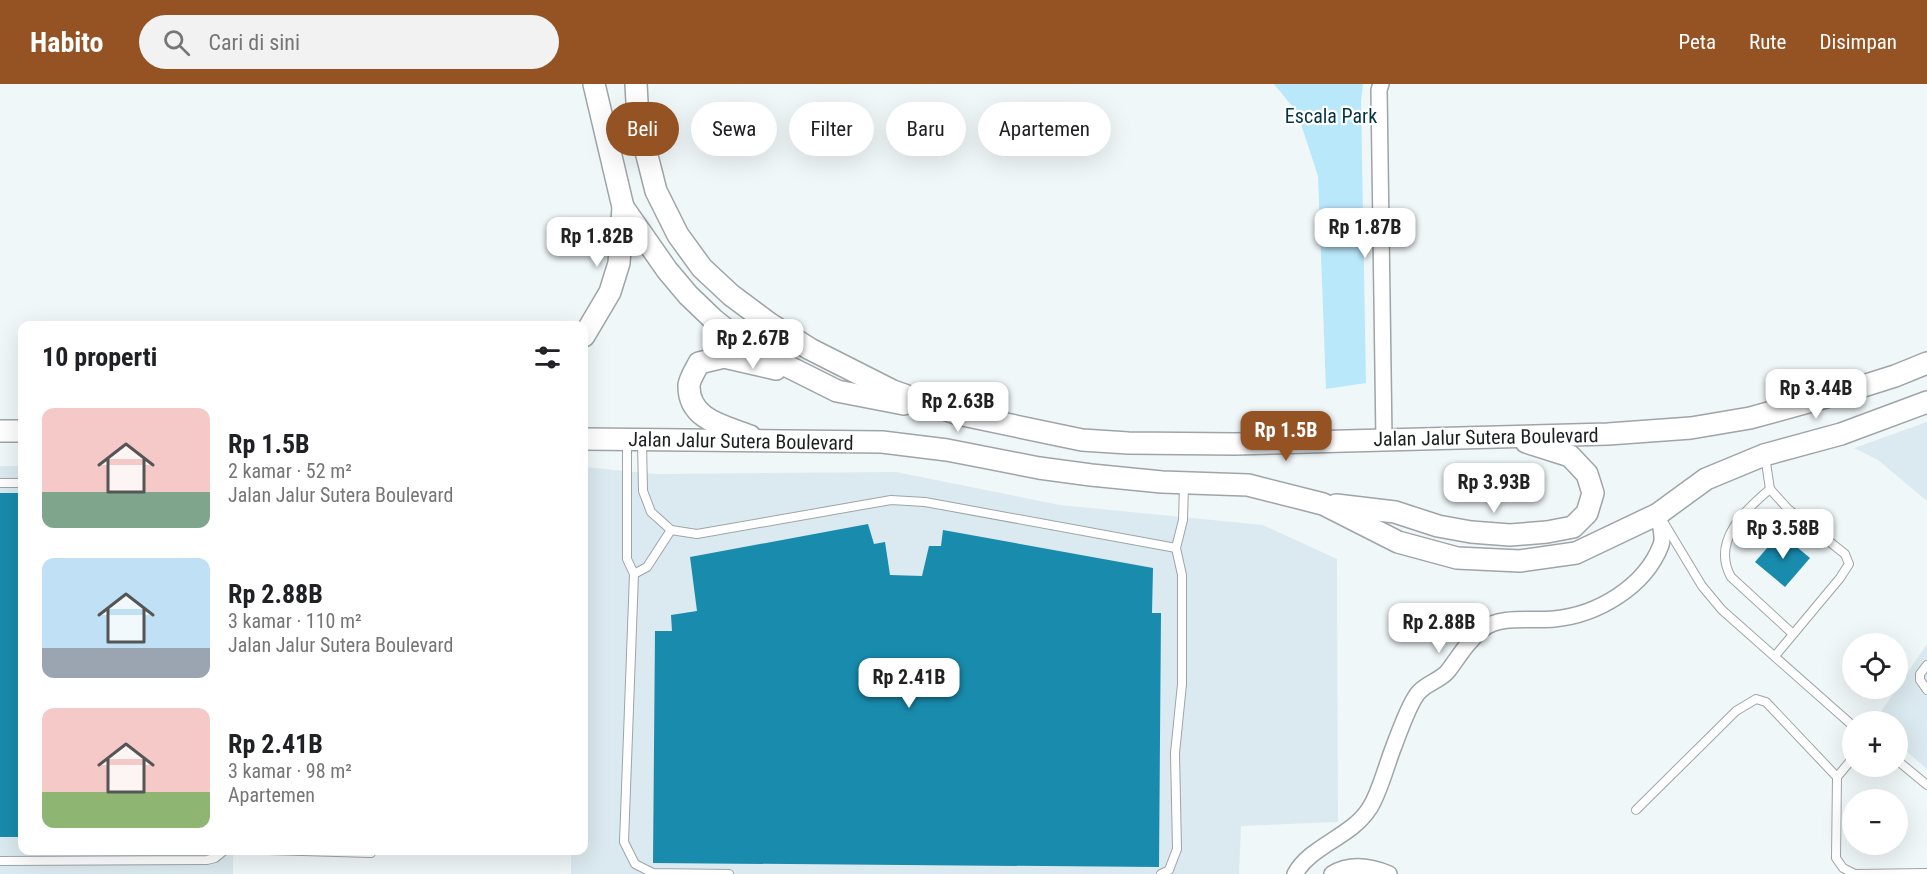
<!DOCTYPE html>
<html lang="id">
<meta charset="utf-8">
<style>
:root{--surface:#fff;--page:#f2f2f2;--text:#202124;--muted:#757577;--accent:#955222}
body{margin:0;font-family:"Roboto Condensed",sans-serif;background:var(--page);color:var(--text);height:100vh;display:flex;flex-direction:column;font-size:22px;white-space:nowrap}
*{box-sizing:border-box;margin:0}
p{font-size:20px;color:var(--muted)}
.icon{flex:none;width:33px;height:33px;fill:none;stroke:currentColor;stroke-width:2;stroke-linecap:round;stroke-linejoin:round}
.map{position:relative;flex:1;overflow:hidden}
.details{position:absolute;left:18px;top:237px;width:570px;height:534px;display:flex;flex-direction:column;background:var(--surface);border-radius:12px;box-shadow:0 6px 24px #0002}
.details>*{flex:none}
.top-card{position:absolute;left:606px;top:18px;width:570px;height:54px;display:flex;gap:12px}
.buttons{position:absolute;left:1842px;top:549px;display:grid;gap:12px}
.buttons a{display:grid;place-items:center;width:66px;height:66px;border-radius:50%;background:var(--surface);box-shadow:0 6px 24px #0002;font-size:30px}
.price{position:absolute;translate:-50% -51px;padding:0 14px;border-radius:12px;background:#fff;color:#222;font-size:20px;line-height:39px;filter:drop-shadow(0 2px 3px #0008)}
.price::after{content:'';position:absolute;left:50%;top:36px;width:18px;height:14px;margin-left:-9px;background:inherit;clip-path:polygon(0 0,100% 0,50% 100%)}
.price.active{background:var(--accent);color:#fff}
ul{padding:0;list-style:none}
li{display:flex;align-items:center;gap:18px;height:150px;padding:0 24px}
li span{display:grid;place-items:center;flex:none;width:168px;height:120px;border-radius:12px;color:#555}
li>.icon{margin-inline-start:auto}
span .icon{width:72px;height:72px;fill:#fffc;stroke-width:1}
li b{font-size:26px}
h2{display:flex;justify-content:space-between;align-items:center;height:72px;padding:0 24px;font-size:26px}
.pill{padding:0 21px;border-radius:27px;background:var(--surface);box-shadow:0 6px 24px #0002;font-size:21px;line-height:54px}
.pill.active{background:var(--accent);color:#fff}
header{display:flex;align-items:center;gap:36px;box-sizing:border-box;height:84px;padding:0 30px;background:var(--accent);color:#fff}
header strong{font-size:28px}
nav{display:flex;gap:33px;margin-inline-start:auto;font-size:21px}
.search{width:420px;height:54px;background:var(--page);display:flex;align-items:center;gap:15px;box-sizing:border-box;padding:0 21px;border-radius:33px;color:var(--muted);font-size:22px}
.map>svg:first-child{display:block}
.built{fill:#dbeaf0}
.green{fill:#bae8fb}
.building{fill:#198bad}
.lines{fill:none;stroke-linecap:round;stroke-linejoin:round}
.lane-casing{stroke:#9ea4a7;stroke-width:10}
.street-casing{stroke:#9ea4a7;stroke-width:18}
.secondary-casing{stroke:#9ea4a7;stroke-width:24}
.lane{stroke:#fff;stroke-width:8}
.street{stroke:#fff;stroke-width:15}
.secondary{stroke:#fff;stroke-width:21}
.labels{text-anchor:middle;stroke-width:4.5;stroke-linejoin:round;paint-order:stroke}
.park-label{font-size:20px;fill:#033443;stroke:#fff}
.street-label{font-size:20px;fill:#1d2021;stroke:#fff}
</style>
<header>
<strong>Habito</strong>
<div class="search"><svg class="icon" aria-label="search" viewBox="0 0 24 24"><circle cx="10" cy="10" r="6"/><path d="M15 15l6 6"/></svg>Cari di sini</div>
<nav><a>Peta</a><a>Rute</a><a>Disimpan</a></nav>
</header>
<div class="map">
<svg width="1927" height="790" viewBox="0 0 1927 790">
<rect width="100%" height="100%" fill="#f0f7f9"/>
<g class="built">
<path d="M 1927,338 L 1927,417 L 1878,376 L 1854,364 Z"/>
<path d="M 0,382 L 22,382 L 22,766 L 233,767 L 233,790 L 0,790 Z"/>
<path d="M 584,383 L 656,390 L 896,388 L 1060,421 L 1263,441 L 1337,475 L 1338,738 L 1241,742 L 1239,790 L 571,790 L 571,767 L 584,766 Z"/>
<path d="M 1927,560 L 1927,685 L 1898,660 L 1898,638 L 1874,638 Z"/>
</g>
<path class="green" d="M 1274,0 L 1363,0 L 1361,17 L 1366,299 L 1326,305 L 1318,92 L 1301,40 L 1292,22 Z"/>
<g class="building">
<rect x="0" y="409" width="22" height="344"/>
<path d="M 868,440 L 874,460 L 885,458 L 890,491 L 922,492 L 929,462 L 941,462 L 943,446 L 1153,484 L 1152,529 L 1161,529 L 1159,783 L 653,779 L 655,547 L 672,547 L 671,531 L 697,527 L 690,473 Z"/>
<path d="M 1780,449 L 1810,474 L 1785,503 L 1755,478 Z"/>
</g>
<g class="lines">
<defs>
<g id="lane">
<path d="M 627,358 L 627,475 L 634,490"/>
<path d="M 642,358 L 643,407 L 651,428 L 671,446 L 697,450 L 891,416 L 925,418 L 1176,464"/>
<path d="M 1765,372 L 1770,405 L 1788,425 L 1845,470 L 1849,480 L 1840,494 L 1775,572"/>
<path d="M 0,399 L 22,399"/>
<path d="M 1770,405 C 1745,426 1711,457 1731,493 L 1793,550"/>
<path d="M 1664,439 L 1702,502 L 1722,526 L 1852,641"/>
<path d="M 671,446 L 647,483 L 634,490 L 624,758 L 635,780 L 653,789 L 729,790"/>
<path d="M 1927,581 L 1920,590 L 1920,596 L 1927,606"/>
<path d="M 1898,677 L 1927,701"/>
<path d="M 1837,693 L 1852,675"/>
<path d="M 1636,726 L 1736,627 L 1756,615 L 1766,618 L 1837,693 L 1836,774 L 1843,784 L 1855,790 L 1927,789"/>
<path d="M 268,766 L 371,769"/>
<path d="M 0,777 L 207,776 L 215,774 L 225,766"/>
<path d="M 1161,790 L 1169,786 L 1177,765 L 1175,669 L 1182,600 L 1182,491 L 1176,464 L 1183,436 L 1184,401"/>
</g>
<g id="street">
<path d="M 1381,0 L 1379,6 L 1384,356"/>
<path d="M 1295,790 C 1310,762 1351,753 1369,725 C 1379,711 1387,679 1394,662 C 1399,649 1410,617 1419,608 C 1427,599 1441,596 1448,587 C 1460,571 1467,558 1483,545 C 1500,531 1533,537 1554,535 C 1597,531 1645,503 1661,461 C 1664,453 1660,439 1658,430"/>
<path d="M 1332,790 C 1350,779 1370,782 1389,790"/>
</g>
<g id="secondary">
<path d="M 636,0 L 638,36 L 656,107 L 678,151 L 702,184 L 731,211 L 770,240 L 810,265 L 893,307 L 958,330 L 1082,356 L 1128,359 L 1235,360 L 1608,350 L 1691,344 L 1750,334 L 1841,309 L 1895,292 L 1927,279"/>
<path d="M 623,123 L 667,186 L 688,211 L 713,235 L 738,255 L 771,274 L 837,307 L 904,320"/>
<path d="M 584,252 L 610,208 L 619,179 L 623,123 L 594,0"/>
<path d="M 0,347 L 22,347"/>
<path d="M 750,352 C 725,342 688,336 689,301 C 690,294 696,285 699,279 L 724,273 L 776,285"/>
<path d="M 584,355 L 882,358 L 947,366 L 1039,384 L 1091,391 L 1162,398 L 1248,401 L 1323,420 L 1398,458 L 1457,474 L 1520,477 L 1576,469 L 1658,430 L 1706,395 L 1764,371 L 1841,350 L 1927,318"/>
<path d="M 1336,421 L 1395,428 L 1438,442 L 1471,448 L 1510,451 L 1547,448 L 1573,443 L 1587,429 L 1593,409 L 1587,390 L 1570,372 L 1526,358"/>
</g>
</defs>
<use href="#lane" class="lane-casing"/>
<use href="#street" class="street-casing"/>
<use href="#secondary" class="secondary-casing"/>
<use href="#lane" class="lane"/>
<use href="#street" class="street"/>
<use href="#secondary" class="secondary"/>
</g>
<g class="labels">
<g class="park-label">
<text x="1331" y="39">Escala Park</text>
</g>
<g class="street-label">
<text transform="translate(1486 353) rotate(-1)" y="7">Jalan Jalur Sutera Boulevard</text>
<text transform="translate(741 357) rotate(1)" y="7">Jalan Jalur Sutera Boulevard</text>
</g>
</g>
</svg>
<div class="buttons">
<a><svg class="icon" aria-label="locate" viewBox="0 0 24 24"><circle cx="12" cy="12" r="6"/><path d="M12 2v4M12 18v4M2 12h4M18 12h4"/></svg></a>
<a>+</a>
<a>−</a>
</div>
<b class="price" style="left:1365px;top:175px">Rp 1.87B</b>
<b class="price" style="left:597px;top:184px">Rp 1.82B</b>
<b class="price" style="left:753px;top:286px">Rp 2.67B</b>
<b class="price" style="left:1816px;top:336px">Rp 3.44B</b>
<b class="price" style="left:958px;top:349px">Rp 2.63B</b>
<b class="price active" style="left:1286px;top:378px">Rp 1.5B</b>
<b class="price" style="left:1494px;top:430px">Rp 3.93B</b>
<b class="price" style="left:1783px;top:476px">Rp 3.58B</b>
<b class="price" style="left:1439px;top:570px">Rp 2.88B</b>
<b class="price" style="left:909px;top:625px">Rp 2.41B</b>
<div class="top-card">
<a class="pill active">Beli</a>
<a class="pill">Sewa</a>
<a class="pill">Filter</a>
<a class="pill">Baru</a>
<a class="pill">Apartemen</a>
</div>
<section class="details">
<h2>10 properti<svg class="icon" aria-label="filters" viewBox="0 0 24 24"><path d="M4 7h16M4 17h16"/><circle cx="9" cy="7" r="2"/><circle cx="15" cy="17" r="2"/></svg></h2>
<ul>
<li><span style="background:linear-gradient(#f6c9c9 70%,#7fa58c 0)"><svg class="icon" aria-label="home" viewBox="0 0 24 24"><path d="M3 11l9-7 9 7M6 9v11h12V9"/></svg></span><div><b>Rp 1.5B</b><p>2 kamar · 52 m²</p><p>Jalan Jalur Sutera Boulevard</p></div></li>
<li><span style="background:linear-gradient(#bfe0f5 75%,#9aa5b1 0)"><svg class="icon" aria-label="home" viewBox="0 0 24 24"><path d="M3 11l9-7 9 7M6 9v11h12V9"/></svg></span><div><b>Rp 2.88B</b><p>3 kamar · 110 m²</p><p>Jalan Jalur Sutera Boulevard</p></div></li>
<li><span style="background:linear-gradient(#f6c9c9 70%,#8fb573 0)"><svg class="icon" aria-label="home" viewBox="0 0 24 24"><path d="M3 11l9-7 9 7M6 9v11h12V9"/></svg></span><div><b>Rp 2.41B</b><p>3 kamar · 98 m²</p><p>Apartemen</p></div></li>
</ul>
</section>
</div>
